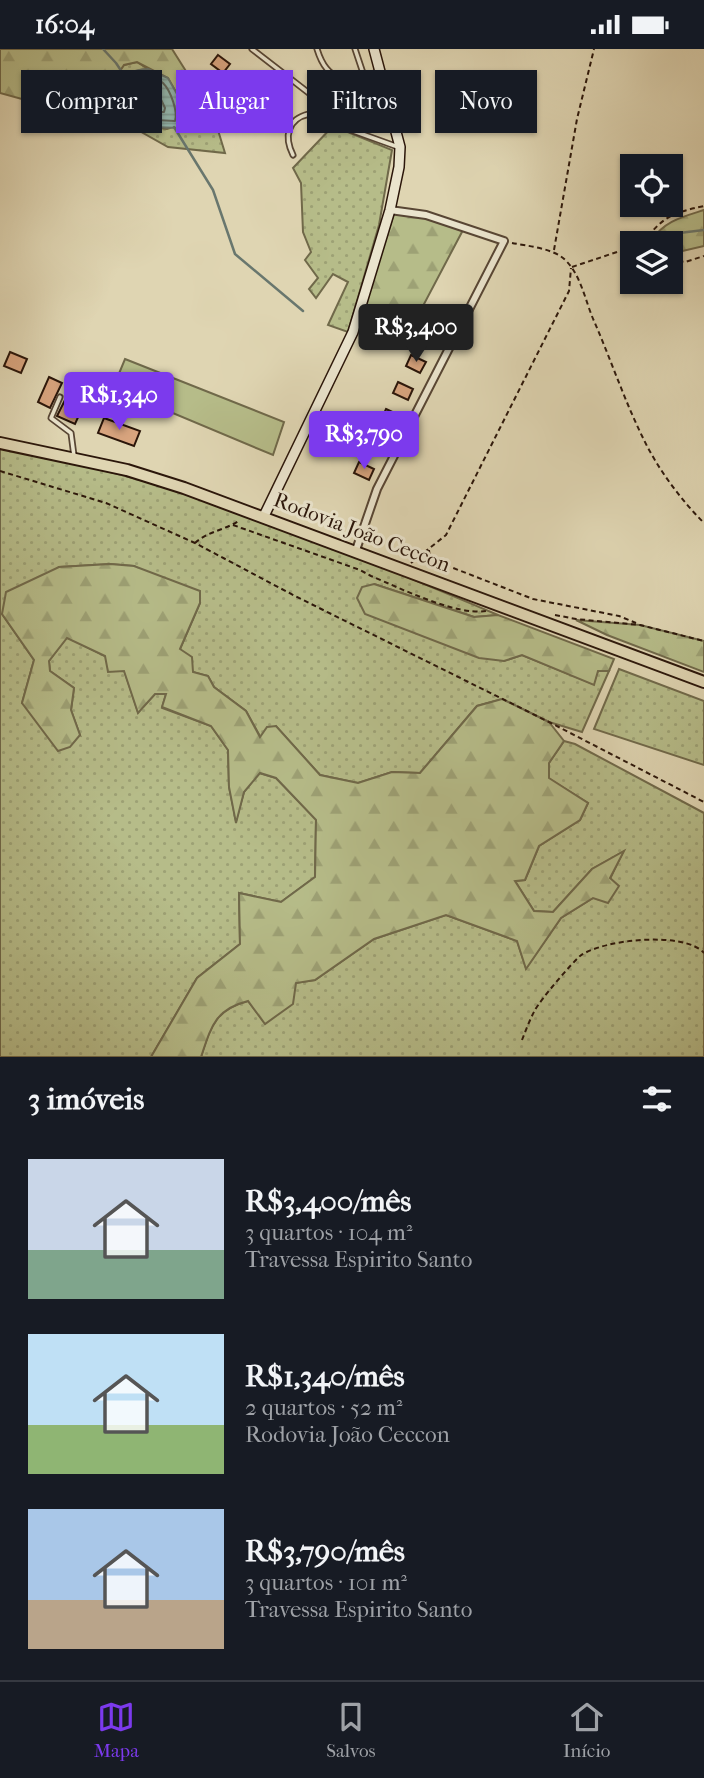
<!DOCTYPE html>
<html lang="pt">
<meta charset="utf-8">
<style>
:root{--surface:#171b24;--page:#242831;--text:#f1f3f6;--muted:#9ea1a6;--line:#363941;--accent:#7c3aed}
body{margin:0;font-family:"IM FELL French Canon",serif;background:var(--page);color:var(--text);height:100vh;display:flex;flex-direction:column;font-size:26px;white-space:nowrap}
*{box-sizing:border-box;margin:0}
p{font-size:23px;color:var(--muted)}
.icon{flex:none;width:38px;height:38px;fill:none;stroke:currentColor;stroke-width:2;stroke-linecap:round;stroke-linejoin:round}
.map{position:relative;height:1008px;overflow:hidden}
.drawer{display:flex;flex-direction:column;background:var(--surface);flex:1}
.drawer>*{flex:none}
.banner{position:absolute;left:21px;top:21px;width:663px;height:63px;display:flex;gap:14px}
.fabs{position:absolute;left:620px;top:105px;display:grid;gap:14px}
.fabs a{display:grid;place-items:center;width:63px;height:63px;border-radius:0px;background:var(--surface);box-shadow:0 2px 5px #0004;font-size:35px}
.price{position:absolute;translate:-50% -60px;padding:0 16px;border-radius:7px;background:var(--accent);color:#fff;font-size:23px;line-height:46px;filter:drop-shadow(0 2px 4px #0008)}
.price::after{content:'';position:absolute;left:50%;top:42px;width:21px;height:16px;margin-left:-10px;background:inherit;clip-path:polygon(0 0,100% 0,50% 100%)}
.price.selected{background:#222;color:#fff}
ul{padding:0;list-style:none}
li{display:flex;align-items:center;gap:21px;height:175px;padding:0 28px}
li span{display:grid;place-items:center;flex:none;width:196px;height:140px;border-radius:0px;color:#555}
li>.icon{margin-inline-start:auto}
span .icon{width:84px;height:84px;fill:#fffc;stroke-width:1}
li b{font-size:30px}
h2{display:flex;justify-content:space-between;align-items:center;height:84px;padding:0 28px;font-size:30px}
.pill{padding:0 24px;border-radius:0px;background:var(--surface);box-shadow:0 2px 5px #0004;font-size:24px;line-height:63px}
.pill.selected{background:var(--accent);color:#fff}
.status{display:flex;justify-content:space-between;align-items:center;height:49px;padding:0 35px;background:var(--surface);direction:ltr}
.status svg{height:19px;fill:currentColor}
.menu{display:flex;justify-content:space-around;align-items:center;height:98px;border-top:2px solid var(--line);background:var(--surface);font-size:19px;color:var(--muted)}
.menu a{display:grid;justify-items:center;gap:4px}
.menu .selected{color:var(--accent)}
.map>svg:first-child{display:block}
.grass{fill:url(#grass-dots);stroke:#70694a;stroke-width:2}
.forest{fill:url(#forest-firs);stroke:#70694a;stroke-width:2}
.garden{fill:#b6bc89;stroke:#70694a;stroke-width:2}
.water{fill:url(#water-rules);stroke:#69776e;stroke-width:2}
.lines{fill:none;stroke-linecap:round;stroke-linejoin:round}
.shore{stroke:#5f675d;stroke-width:2}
.stream{stroke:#69776e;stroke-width:2.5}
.building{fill:#d8a47e;stroke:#2b160a;stroke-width:2}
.lane-casing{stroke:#584634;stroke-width:7}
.street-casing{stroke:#584634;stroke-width:10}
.secondary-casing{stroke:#2b160a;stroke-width:12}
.primary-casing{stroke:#2b160a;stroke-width:14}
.path{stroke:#2b160a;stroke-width:2;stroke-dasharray:5 3.5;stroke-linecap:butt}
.lane{stroke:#eae4cd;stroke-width:3.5}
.street{stroke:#eae4cd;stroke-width:6}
.secondary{stroke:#eae4cd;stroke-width:9}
.primary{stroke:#dfd5b2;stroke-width:10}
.labels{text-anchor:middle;stroke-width:6;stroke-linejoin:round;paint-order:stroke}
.street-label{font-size:21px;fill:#2b160a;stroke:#eae4cd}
</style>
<div class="status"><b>16:04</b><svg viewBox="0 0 49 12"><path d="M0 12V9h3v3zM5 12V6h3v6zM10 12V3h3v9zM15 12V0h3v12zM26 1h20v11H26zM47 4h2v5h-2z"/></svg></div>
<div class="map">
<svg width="704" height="1008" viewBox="0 0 704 1008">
<defs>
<pattern id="grass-dots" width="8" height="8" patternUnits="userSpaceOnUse" patternTransform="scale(1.75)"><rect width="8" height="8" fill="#b6bc89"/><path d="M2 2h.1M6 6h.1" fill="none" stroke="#9da175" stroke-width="1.8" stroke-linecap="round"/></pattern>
<pattern id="forest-firs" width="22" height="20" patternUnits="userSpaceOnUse" patternTransform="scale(1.75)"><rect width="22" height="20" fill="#b6bc89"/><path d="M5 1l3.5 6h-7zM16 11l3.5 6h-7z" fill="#9da175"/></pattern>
<pattern id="water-rules" width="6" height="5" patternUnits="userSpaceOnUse" patternTransform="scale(1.75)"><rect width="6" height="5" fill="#93b8b0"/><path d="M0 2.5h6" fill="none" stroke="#7f9d96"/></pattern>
</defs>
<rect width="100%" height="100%" fill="#dfd5b2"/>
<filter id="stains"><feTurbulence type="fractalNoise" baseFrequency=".00286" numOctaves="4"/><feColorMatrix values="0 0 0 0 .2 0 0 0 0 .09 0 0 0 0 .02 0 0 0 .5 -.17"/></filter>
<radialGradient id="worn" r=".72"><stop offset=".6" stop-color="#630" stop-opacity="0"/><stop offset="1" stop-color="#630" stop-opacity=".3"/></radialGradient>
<g class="grass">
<path d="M 137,13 L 148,20 C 129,21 123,29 111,43 L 125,53 L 138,57 L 152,78 L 167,80 L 184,74 L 184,65 L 197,69 L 213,65 L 225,104 L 168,98 L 95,57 L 68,56 L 83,30 L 116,25 L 124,16 Z"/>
<path d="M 333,77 L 392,101 L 379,176 L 348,283 L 328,276 L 348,233 L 333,225 L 316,249 L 309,240 L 318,229 L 305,211 L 311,203 L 303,183 L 301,134 L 293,119 Z"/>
<path d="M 0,399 C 54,410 108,421 160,437 C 275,473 387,519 498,566 L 474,568 L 374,535 L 504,612 L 522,606 L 593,635 L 598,622 L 609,622 L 582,683 L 549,673 L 502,650 L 477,657 L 420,724 L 392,723 L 358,734 L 320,726 L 276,677 L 261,689 L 246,662 L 214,638 L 208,627 L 193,623 L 180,600 L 200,554 L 134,517 L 110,515 L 59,518 L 2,565 L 34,611 L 22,654 L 80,686 L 71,661 L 74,639 L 50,622 L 49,612 L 67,588 L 105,607 L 124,621 L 138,663 L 155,645 L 166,645 L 162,659 L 211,677 L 228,701 L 229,738 L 236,772 L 244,743 L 259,724 L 276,729 L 316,770 L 315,828 L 281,853 L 239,844 L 240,895 L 197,929 L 151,1008 L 0,1008 Z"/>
<path d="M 619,620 L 704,652 L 704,716 L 594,680 Z"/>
<path d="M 564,692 L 575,695 L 704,764 L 704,1008 L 201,1008 C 211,977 215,961 248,952 L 265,974 L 295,934 L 315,931 L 374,890 L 446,866 L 517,892 L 526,919 L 561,869 L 593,849 L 610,830 L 623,803 L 592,820 L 553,863 L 534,862 L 515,832 L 525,831 L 539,797 L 580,771 L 588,754 L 548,729 L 549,714 Z"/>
</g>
<g class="forest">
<path d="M 0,0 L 172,0 L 213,65 L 197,69 L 184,65 L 177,45 L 168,29 L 137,13 L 124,16 L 112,34 L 83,30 L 68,56 L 40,55 L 0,44 Z"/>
<path d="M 704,161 L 704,197 L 674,204 L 670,203 L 670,194 L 651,192 C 664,172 682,168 704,161 Z"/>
<path d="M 394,164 L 423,168 L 463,181 L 423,257 L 390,269 L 362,267 Z"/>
<path d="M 110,515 L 134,517 L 200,542 L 200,554 L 180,600 L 192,608 L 193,623 L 208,627 L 214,638 L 246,662 L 260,688 L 267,678 L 276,677 L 320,726 L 358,734 L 392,723 L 420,724 L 477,657 L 502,650 L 549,673 L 564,692 L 549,714 L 549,729 L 588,754 L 580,771 L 539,797 L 525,831 L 515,832 L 534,862 L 553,863 L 592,820 L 624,802 L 610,829 L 619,837 L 608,854 L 593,849 L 561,869 L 526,920 L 517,892 L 446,866 L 374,890 L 315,931 L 296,934 L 293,955 L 265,975 L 248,952 C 215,960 211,978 201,1008 L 151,1008 L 197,929 L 240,895 L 239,844 L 281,853 L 315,828 L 316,771 L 276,729 L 260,724 L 244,743 L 236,774 L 229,738 L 228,701 L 211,677 L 162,658 L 166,645 L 155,645 L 138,664 L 124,622 L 108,623 L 105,607 L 67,589 L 49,612 L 50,622 L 74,639 L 71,661 L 80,686 L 70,698 L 58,702 L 22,654 L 34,611 L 2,565 L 6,543 L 59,518 Z"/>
<path d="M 374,535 L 474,568 L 498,566 L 614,610 L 609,622 L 598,622 L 594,636 L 522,606 L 504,612 L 479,609 L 365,565 L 357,549 L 362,538 Z"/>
<path d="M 576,571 L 640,576 L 704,592 L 704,623 L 607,586 Z"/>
</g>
<path class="garden" d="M 125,310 L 284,373 L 273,406 L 113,339 Z"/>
<path class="water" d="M 148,20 L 168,29 L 177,45 L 184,74 L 180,79 L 152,78 L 141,66 L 138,57 L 128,56 L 123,50 L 111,43 C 123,28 127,21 148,20 Z"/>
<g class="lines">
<g class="shore">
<path d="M 147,27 C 152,29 159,31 163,34 C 171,42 178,63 175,72 L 155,71 L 142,53 L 131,49 L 124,42 C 125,31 137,27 147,27 Z"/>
<path d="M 144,36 L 157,42 L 165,59 L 164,63 L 159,63 L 150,47 L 141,42 L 141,38 Z"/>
</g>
<g class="stream">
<path d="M 103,0 L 116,14 L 126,29"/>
<path d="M 174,78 L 213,141 L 235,205 L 303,262"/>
<path d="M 671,185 L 704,181"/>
</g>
</g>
<g class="building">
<path d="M 218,6 L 230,15 L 223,24 L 211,15 Z"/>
<path d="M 10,303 L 27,310 L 21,324 L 4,317 Z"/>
<path d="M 411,306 L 426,313 L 420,324 L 406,317 Z"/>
<path d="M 49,328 L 62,334 L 50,359 L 38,353 Z"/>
<path d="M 398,333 L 413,340 L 408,351 L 393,344 Z"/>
<path d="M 68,345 L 85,353 L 75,375 L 57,367 Z"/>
<path d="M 386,360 L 401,367 L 395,378 L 381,371 Z"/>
<path d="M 104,369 L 140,382 L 134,397 L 98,384 Z"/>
<path d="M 372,386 L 386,393 L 381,404 L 367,397 Z"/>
<path d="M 359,413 L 374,420 L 369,431 L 354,424 Z"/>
</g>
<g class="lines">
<defs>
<g id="lane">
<path d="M 252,0 L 314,48 L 348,80 L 398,98"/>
<path d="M 317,0 C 328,36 347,32 378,23"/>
<path d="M 355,0 L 364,27"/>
<path d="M 224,31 L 289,79"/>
<path d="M 293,106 C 284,88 287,70 309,65 L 341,76"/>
<path d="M 60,348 L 51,369 L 71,384 L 74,407"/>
</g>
<path id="street" d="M 356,501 L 377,440 L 504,192 L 426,166 L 390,161"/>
<path id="secondary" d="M 264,467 L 353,283 L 390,161 L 399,118 L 400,98 L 374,0"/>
<path id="primary" d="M 0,394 L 127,421 L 184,439 L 704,633"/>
</defs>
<use href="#lane" class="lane-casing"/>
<use href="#street" class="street-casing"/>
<use href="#secondary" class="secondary-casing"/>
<use href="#primary" class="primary-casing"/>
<g class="path">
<path d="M 512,194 C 528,197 550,199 563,209 C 581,224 585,252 594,272 C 611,311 625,353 644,391 C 658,420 681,451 704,474"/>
<path d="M 643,194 C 662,168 672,164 704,157"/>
<path d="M 554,201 L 577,70 L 594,0"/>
<path d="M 670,211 L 685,213 L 704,207"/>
<path d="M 572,218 L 632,198"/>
<path d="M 0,422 L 106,454 L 195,494 L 295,547 L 549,673 L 704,753"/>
<path d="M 233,476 L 360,521 L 371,527 C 400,539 456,567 486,562"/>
<path d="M 195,494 C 208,482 226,481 240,471"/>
<path d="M 429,501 L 430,510 L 533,550 L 619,567 L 636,574"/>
<path d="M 411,514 L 446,486 L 569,242 L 571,219"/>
<path d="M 555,566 L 576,570 L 640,576 L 704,592"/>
<path d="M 522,991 C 526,981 530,970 535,961 C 541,950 571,915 580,907 C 603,890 685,882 704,904"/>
</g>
<use href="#lane" class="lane"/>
<use href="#street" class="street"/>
<use href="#secondary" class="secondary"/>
<use href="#primary" class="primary"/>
</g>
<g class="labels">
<g class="street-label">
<text transform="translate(362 483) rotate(21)" y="7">Rodovia João Ceccon</text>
</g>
</g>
<rect width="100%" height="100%" filter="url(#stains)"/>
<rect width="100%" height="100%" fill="url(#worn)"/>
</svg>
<div class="fabs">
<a><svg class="icon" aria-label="locate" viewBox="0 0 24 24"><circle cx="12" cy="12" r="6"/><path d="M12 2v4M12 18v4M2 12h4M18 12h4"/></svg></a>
<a><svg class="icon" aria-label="layers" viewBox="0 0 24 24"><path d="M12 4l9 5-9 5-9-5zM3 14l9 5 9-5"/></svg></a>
</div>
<b class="price selected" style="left:416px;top:315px">R$3,400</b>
<b class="price" style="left:119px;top:383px">R$1,340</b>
<b class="price" style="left:364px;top:422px">R$3,790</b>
<div class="banner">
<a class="pill">Comprar</a>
<a class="pill selected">Alugar</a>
<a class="pill">Filtros</a>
<a class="pill">Novo</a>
</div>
</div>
<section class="drawer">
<h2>3 imóveis<svg class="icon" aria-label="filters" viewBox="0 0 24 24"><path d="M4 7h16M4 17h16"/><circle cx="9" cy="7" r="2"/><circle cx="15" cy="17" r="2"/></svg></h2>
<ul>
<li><span style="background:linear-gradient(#c9d6e8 65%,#7fa58c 0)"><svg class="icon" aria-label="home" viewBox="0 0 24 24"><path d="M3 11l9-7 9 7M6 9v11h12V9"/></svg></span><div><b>R$3,400/mês</b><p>3 quartos · 104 m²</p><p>Travessa Espirito Santo</p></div></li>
<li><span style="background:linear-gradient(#bfe0f5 65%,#8fb573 0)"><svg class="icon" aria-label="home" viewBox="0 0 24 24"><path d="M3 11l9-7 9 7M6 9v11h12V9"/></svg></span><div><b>R$1,340/mês</b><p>2 quartos · 52 m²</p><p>Rodovia João Ceccon</p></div></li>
<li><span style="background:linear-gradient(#a9c7e8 65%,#b9a48a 0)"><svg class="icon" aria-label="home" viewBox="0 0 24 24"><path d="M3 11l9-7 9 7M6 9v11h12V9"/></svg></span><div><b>R$3,790/mês</b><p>3 quartos · 101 m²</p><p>Travessa Espirito Santo</p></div></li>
</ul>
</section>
<nav class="menu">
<a class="selected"><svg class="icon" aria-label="map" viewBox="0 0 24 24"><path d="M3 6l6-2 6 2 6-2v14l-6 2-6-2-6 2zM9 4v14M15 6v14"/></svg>Mapa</a>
<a><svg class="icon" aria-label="saved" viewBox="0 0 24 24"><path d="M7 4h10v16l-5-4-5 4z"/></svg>Salvos</a>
<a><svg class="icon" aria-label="home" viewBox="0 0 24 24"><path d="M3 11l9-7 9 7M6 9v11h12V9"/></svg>Início</a>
</nav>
